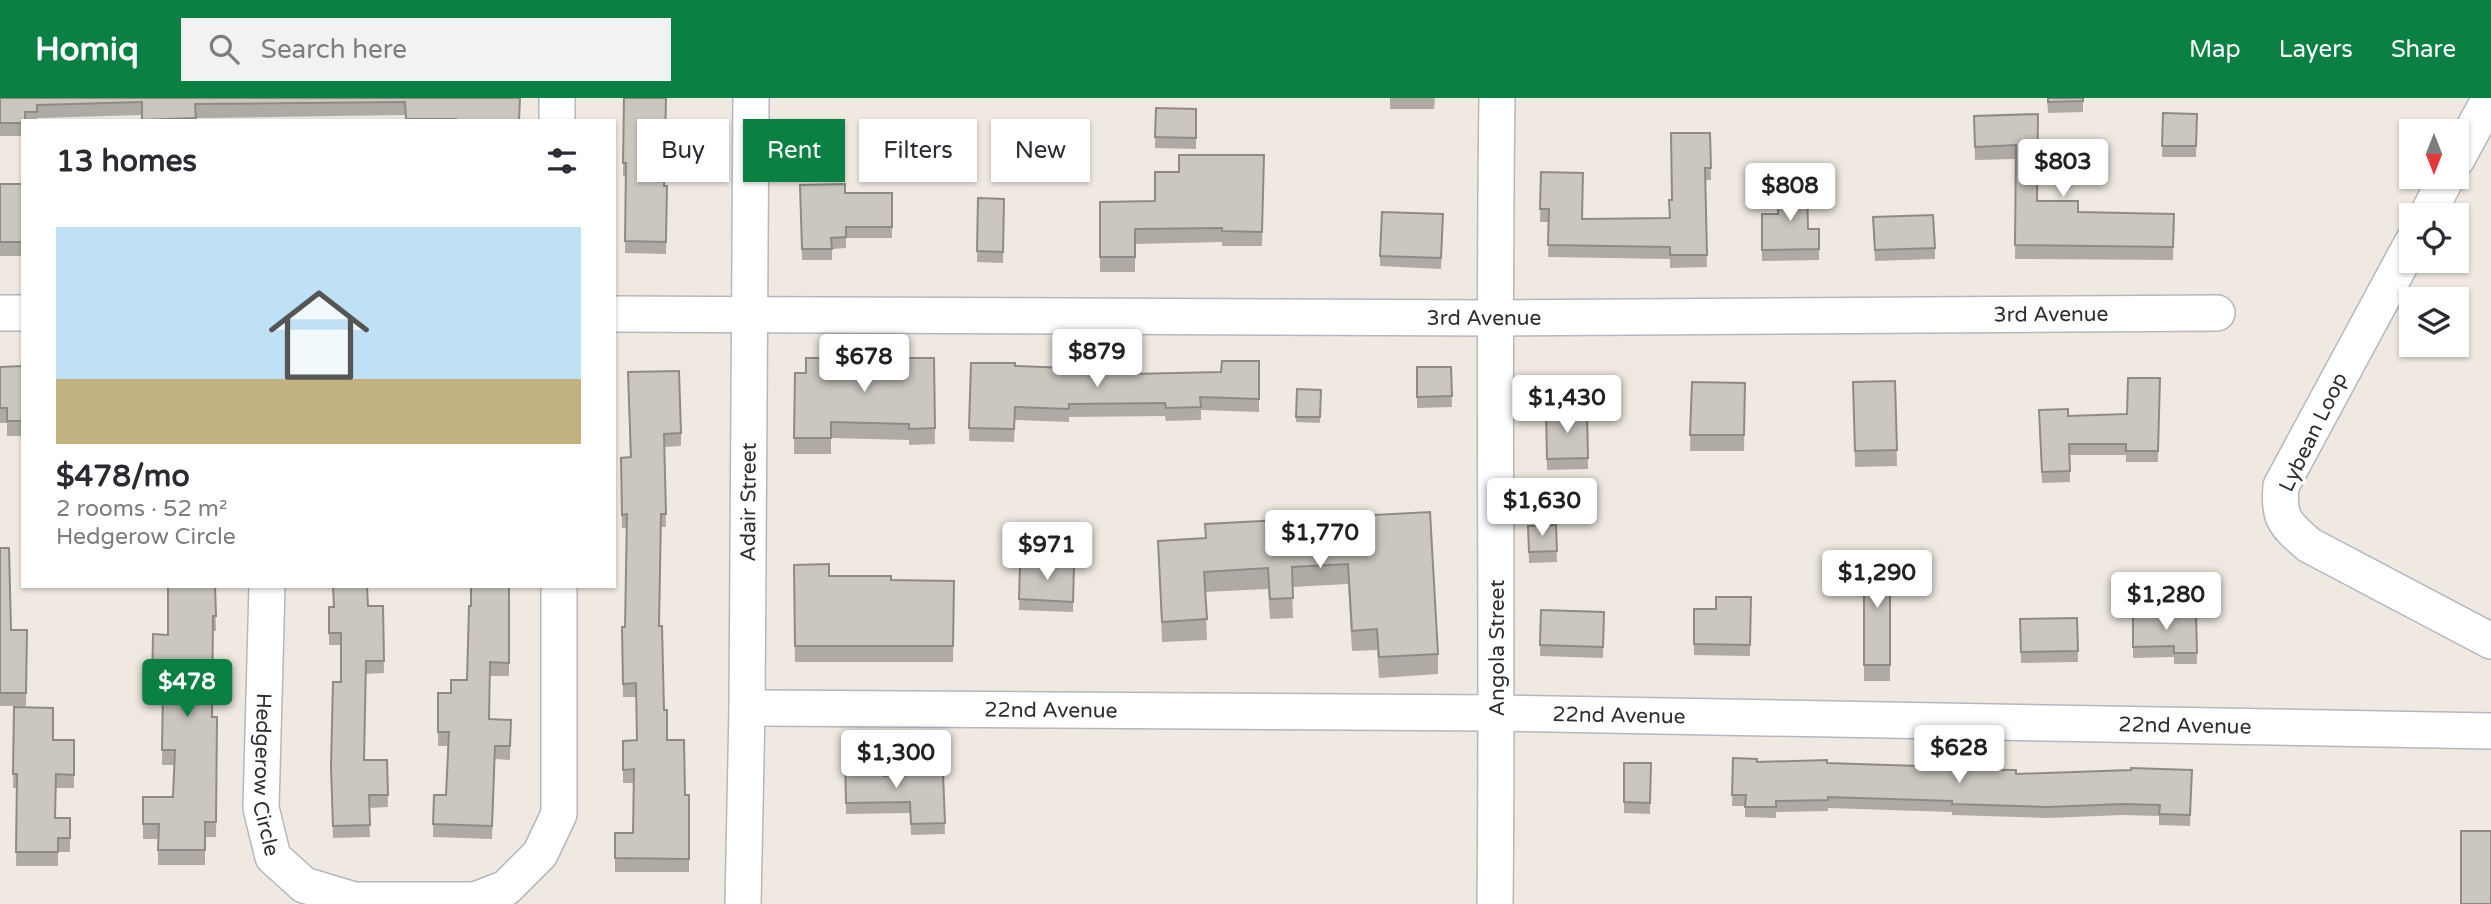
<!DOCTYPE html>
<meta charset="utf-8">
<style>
:root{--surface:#fff;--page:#f2f2f3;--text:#2b2b33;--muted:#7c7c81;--accent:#0b8043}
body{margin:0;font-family:"Varela Round",sans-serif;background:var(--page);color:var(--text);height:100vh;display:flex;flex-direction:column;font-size:26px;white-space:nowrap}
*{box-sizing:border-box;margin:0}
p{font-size:23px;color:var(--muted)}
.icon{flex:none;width:38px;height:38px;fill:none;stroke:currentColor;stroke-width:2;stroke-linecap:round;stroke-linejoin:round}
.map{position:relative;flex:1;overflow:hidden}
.drawer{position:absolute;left:21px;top:21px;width:595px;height:469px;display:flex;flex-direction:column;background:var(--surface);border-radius:0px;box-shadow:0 2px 5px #0004}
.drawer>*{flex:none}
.banner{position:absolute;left:637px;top:21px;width:665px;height:63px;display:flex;gap:14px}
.needle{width:46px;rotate:180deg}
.controls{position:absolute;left:2399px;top:21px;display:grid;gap:14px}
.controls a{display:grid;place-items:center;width:70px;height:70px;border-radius:0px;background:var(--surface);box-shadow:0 2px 5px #0004;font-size:35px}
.price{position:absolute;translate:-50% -60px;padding:0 16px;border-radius:7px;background:#fff;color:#222;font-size:23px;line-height:46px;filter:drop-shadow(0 2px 4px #0008)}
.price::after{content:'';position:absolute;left:50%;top:42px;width:21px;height:16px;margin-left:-10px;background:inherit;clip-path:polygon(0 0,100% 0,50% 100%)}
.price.on{background:var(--accent);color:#fff}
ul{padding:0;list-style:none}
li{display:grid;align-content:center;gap:14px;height:371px;padding:0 35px}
li span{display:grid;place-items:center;height:217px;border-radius:0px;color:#555}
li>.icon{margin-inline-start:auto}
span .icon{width:126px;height:126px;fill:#fffc;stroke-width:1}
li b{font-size:30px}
h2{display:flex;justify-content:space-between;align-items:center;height:84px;padding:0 35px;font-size:30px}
.chip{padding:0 24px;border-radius:0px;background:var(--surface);box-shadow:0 2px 5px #0004;font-size:24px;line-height:63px}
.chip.on{background:var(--accent);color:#fff}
header{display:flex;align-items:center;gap:42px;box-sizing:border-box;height:98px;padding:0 35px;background:var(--accent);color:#fff}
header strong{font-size:33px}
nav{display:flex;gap:38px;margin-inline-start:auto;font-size:24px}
.search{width:490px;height:63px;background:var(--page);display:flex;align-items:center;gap:18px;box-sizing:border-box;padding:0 24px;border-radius:0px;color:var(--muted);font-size:26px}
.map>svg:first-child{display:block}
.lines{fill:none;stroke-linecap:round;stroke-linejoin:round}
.minor-casing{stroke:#b4b7c1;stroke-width:38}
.minor{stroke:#fff;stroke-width:35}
.wall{fill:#afaba4}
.building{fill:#cbc7bf;stroke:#8e8b86;stroke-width:2}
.labels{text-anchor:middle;stroke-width:7;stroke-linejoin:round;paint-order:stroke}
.street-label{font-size:21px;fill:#2e2e2e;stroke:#fff}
</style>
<header>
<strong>Homiq</strong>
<div class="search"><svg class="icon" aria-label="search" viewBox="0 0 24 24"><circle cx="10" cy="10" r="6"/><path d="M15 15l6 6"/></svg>Search here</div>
<nav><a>Map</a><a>Layers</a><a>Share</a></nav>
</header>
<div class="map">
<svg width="2491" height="806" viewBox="0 0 2491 806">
<rect width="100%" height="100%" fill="#efe9e1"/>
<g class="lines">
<defs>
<g id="minor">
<path d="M 557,0 L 557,23"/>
<path d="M 2457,61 L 2490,0"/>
<path d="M 2427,117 L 2447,79"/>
<path d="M 2412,145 L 2281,388 C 2278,421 2285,426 2309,447 L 2491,543"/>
<path d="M 0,215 L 23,215"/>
<path id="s1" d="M 614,216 L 1494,220 L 2217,215"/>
<path id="s2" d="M 267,488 L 261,710 L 273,759 L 304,787 L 354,802 L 475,802 L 506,790 L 540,756 L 559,716 L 559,488"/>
<path id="s3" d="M 747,610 L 1497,615 L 2491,633"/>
<path id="s4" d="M 743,806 L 747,610 L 751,0"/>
<path d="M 1495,806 C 1498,537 1493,269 1497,0"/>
</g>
</defs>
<use href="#minor" class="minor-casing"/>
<use href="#minor" class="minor"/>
</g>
<g class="wall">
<path d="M 0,0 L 520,0 L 519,23 L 406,23 L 405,17 L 196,20 L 196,23 L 142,23 L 142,17 L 37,20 L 37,23 L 23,23 L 23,38 L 0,38 Z"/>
<path d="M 624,0 L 665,88 L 667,88 L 666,156 L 625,155 L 626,78 L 623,78 Z"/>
<path d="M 1390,0 L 1435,0 L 1434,11 L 1390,11 Z"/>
<path d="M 2047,0 L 2083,0 L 2083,14 L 2048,15 Z"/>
<path d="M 1156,10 L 1196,11 L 1196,51 L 1155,50 Z"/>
<path d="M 2163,15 L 2197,16 L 2196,59 L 2162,59 Z"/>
<path d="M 2038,16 L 2037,103 L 2078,114 L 2174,116 L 2173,162 L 2015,161 L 2016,61 L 1975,62 L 1974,18 Z"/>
<path d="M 1710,35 L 1711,82 L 1705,82 L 1707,169 L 1670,170 L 1670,161 L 1548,159 L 1549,124 L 1540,124 L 1541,74 L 1582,121 L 1669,120 L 1672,102 Z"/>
<path d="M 1264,57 L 1262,148 L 1222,148 L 1222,144 L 1135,146 L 1135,174 L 1100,174 L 1100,104 L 1155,103 L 1179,74 Z"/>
<rect x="0" y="86" width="23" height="72"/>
<path d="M 800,87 L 845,95 L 892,95 L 892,140 L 846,140 L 846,150 L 832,151 L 832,162 L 802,162 Z"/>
<path d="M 978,100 L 1004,101 L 1003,165 L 977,164 Z"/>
<path d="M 1762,116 L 1778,116 L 1808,131 L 1819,131 L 1819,162 L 1762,163 Z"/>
<path d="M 1443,127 L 1441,171 L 1380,168 L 1380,158 Z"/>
<path d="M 1873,130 L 1935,150 L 1935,161 L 1875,163 Z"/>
<path d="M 934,260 L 935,346 L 909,347 L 909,342 L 831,340 L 831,356 L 794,356 L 795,275 L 806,275 Z"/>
<path d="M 1259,263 L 1259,314 L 1201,312 L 1201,322 L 1166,323 L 1165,318 L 1069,319 L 1069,324 L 1015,322 L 1014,344 L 969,343 L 971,265 L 1131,276 L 1221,274 Z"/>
<path d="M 23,268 L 23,338 L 7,338 L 7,325 L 0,325 L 0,269 Z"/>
<path d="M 1417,269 L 1451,269 L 1452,309 L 1417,310 Z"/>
<path d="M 2160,280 L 2158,364 L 2126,364 L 2126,357 L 2070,357 L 2070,384 L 2042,385 L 2039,323 L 2068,318 L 2127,316 Z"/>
<path d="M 1895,283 L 1897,368 L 1855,369 L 1853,284 Z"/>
<path d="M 1692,284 L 1745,285 L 1744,353 L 1690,353 Z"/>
<path d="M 628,287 L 681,335 L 681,348 L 664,349 L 666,429 L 661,429 L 659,528 L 667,642 L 685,697 L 689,697 L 689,774 L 615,774 L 615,735 L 633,735 L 633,685 L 623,685 L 623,643 L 636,642 L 636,599 L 623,599 L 622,529 L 625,529 L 627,430 L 622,430 L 621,360 L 630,359 Z"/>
<path d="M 1297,291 L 1321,292 L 1320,325 L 1296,324 Z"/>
<path d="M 1587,313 L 1588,371 L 1547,372 L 1546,314 Z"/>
<path d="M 1430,414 L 1438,556 L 1438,576 L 1379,580 L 1377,552 L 1352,553 L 1348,486 L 1292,489 L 1293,520 L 1270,521 L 1268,491 L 1205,494 L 1207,542 L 1162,544 L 1158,443 L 1205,440 L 1205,426 Z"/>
<path d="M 1556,427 L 1557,464 L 1529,465 L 1528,428 Z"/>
<path d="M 0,450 L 11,532 L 27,532 L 26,608 L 0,608 Z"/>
<rect x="1864" y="458" width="26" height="125"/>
<path d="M 1020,465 L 1074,467 L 1073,514 L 1019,512 Z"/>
<path d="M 794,467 L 829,478 L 891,482 L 954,483 L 953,564 L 795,564 Z"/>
<path d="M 215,488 L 216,533 L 213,533 L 212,619 L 217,619 L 216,739 L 205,739 L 205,767 L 158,767 L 158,741 L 143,741 L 143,699 L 173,699 L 174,667 L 162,667 L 163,605 L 152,605 L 153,536 L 168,537 Z"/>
<path d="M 509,488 L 509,578 L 490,578 L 490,621 L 511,622 L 510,662 L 495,661 L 492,741 L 433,739 L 434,697 L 446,697 L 448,648 L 438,648 L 438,595 L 451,595 L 467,582 L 471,508 Z"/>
<path d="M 1751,499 L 1750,558 L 1694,557 L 1694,511 L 1716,511 Z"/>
<path d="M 383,508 L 384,575 L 366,576 L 364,662 L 387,662 L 388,709 L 369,710 L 370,739 L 333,740 L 331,669 L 341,584 L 341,547 L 329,547 L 329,509 Z"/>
<path d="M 1541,512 L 1604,514 L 1603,560 L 1540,558 Z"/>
<path d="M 2196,516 L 2197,566 L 2174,566 L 2174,559 L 2133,560 L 2133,517 Z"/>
<path d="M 2077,520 L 2078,564 L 2021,565 L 2020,521 Z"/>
<path d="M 14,609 L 53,642 L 74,642 L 74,690 L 56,690 L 55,720 L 70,720 L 70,754 L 58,754 L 58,768 L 16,768 L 17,690 L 13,690 Z"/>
<path d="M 1733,660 L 1757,664 L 1827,665 L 2016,676 L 2192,672 L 2190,728 L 2159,727 L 2159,718 L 2123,717 L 2047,720 L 1952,717 L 1952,714 L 1828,710 L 1828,713 L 1776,714 L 1776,720 L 1745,719 L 1745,708 L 1732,708 Z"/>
<path d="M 845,661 L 884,678 L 943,676 L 945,736 L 911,737 L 910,715 L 846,716 Z"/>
<path d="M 1624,665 L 1651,665 L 1650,716 L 1624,715 Z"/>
</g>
<g class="building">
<path d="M 0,0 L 520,0 L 519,23 L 456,23 L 456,21 L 406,21 L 405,4 L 195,6 L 196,20 L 142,22 L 142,4 L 37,7 L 37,14 L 25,14 L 25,23 L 23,23 L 23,25 L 0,25 Z"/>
<path d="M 624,0 L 666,0 L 664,88 L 667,88 L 666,144 L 625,143 L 626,65 L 623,65 Z"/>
<path d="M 2048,0 L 2083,0 L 2083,3 L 2048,4 Z"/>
<path d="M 1156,10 L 1196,11 L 1196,40 L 1155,39 Z"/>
<path d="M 2163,15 L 2197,16 L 2196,48 L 2162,48 Z"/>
<path d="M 2038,16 L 2037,103 L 2078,103 L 2078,114 L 2174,116 L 2173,149 L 2015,147 L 2016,47 L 1975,49 L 1974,18 Z"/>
<path d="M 1671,35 L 1710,35 L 1711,70 L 1705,70 L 1707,157 L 1670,157 L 1670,149 L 1548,147 L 1549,111 L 1540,111 L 1541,74 L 1583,75 L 1582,121 L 1670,120 L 1669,102 L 1672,102 Z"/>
<path d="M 1179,57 L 1264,57 L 1262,134 L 1222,133 L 1222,130 L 1135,131 L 1135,159 L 1100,159 L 1100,104 L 1155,103 L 1155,74 L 1179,74 Z"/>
<rect x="0" y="86" width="23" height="58"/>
<path d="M 845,86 L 845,95 L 892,95 L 892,129 L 846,129 L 846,139 L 831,140 L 832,151 L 802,151 L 800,87 Z"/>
<path d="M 1807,88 L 1808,131 L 1819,131 L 1819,151 L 1762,152 L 1762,116 L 1778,116 L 1778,89 Z"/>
<path d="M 978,100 L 1004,101 L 1003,154 L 977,153 Z"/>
<path d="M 1382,114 L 1443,116 L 1441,160 L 1380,158 Z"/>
<path d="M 1933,117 L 1935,150 L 1875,152 L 1873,119 Z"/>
<path d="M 806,260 L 934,260 L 935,330 L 909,331 L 909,326 L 831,324 L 831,340 L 794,340 L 795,275 L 806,275 Z"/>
<path d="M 1222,263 L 1259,263 L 1259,301 L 1200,299 L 1201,309 L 1166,310 L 1165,305 L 1069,306 L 1069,311 L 1015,309 L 1014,331 L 969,330 L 971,265 L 1015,265 L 1015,268 L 1070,270 L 1131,270 L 1131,276 L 1221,274 Z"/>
<path d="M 23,268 L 23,323 L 7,323 L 7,310 L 0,310 L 0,269 Z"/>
<path d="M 1417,269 L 1451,269 L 1452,298 L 1417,299 Z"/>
<path d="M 679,273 L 681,335 L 664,336 L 666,416 L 661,416 L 659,528 L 662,528 L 664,612 L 667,612 L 667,642 L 684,642 L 685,697 L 689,697 L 689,761 L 615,760 L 615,735 L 633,735 L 634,671 L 623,672 L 623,643 L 637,642 L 636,585 L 623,586 L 622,529 L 625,529 L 627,416 L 622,417 L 621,360 L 631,359 L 628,274 Z"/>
<path d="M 2128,280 L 2160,280 L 2158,353 L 2126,353 L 2126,346 L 2069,346 L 2070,373 L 2042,374 L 2039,312 L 2068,311 L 2068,318 L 2127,316 Z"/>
<path d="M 1895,283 L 1897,352 L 1855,353 L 1853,284 Z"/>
<path d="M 1692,284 L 1745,285 L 1744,337 L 1690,337 Z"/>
<path d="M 1297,291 L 1321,292 L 1320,319 L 1296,319 Z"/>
<path d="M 1587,313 L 1588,360 L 1547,361 L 1546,314 Z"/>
<path d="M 1430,414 L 1438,556 L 1379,559 L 1377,531 L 1352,533 L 1348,466 L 1292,469 L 1293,500 L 1270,501 L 1268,470 L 1204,474 L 1207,521 L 1162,524 L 1158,443 L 1206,440 L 1205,426 Z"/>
<path d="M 1556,427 L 1557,453 L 1529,454 L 1528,428 Z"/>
<path d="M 0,450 L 9,450 L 11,532 L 27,532 L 26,595 L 0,595 Z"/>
<rect x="1864" y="458" width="26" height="109"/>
<path d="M 1020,465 L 1074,467 L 1073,504 L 1019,501 Z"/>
<path d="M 829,466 L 829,478 L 891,478 L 891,482 L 954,483 L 953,548 L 795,548 L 794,467 Z"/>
<path d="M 168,488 L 215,488 L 216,518 L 213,518 L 212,619 L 217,619 L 216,724 L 205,724 L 205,752 L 158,752 L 159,726 L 143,726 L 143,699 L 173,699 L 175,652 L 162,652 L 163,590 L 152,590 L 153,536 L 168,537 Z"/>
<path d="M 333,488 L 367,488 L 368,508 L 383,508 L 384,563 L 366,563 L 364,662 L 387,662 L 388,697 L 369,697 L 370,727 L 333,728 L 331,669 L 333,584 L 341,584 L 341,535 L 329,535 L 329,509 L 334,509 Z"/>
<path d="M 471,488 L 509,488 L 509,565 L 490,564 L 489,621 L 511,622 L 510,648 L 495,648 L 492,728 L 433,726 L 434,697 L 446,697 L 449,634 L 438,634 L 438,595 L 451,595 L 451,582 L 467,582 L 469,508 L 471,508 Z"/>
<path d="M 1716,499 L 1751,499 L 1750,547 L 1694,546 L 1694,511 L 1716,511 Z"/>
<path d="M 1541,512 L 1604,514 L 1603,549 L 1540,547 Z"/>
<path d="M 2196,516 L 2197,555 L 2174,555 L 2174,548 L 2133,549 L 2133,517 Z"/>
<path d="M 2077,520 L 2078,553 L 2021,554 L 2020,521 Z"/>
<path d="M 14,609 L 53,610 L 53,642 L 74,642 L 74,677 L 56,676 L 55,720 L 70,720 L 70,740 L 58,740 L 58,754 L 16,754 L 17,676 L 13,676 Z"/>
<path d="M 883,660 L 884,678 L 943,676 L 945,725 L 911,726 L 910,704 L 846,705 L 845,661 Z"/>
<path d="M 1733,660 L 1757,661 L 1757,664 L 1827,662 L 1827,665 L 1919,668 L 1918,671 L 2016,672 L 2016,676 L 2131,672 L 2131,670 L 2192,672 L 2190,717 L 2159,716 L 2160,707 L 2123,706 L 2047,709 L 1952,706 L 1952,703 L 1828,699 L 1828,702 L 1776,703 L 1776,709 L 1745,709 L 1746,697 L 1732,697 Z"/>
<path d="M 1624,665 L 1651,665 L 1650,705 L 1624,704 Z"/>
<rect x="2461" y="733" width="30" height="73"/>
</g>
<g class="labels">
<g class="street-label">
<text dy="7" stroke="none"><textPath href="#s1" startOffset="1437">3rd Avenue</textPath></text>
<text dy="7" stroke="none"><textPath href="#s1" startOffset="870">3rd Avenue</textPath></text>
<text transform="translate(2313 334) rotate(-64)" y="7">Lybean Loop</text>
<text dy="7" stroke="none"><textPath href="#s4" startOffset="402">Adair Street</textPath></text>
<text transform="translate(1497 550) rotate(-90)" y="7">Angola Street</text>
<text dy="7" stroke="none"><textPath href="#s3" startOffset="304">22nd Avenue</textPath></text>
<text dy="7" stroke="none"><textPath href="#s3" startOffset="872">22nd Avenue</textPath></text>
<text dy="7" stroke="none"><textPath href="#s3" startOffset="1438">22nd Avenue</textPath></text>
<text dy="7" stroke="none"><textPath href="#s2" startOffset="189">Hedgerow Circle</textPath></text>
</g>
</g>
</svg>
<div class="controls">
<a><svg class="needle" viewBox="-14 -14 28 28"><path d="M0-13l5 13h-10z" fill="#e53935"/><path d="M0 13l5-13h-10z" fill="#7c7c81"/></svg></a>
<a><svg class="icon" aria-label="locate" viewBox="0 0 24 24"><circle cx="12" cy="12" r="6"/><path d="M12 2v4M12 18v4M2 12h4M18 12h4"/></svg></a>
<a><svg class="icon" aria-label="layers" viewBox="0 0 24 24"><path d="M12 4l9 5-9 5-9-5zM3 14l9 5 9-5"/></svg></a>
</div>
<b class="price" style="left:2063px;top:101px">$803</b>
<b class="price" style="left:1790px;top:125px">$808</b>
<b class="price" style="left:1097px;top:291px">$879</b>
<b class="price" style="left:864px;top:296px">$678</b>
<b class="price" style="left:1567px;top:337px">$1,430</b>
<b class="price" style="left:1542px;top:440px">$1,630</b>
<b class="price" style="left:1320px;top:472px">$1,770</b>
<b class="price" style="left:1047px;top:484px">$971</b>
<b class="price" style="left:1877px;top:512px">$1,290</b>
<b class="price" style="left:2166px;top:534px">$1,280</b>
<b class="price on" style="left:187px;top:621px">$478</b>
<b class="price" style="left:1959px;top:687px">$628</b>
<b class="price" style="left:896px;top:692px">$1,300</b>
<div class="banner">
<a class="chip">Buy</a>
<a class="chip on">Rent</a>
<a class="chip">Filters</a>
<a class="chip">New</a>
</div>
<section class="drawer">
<h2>13 homes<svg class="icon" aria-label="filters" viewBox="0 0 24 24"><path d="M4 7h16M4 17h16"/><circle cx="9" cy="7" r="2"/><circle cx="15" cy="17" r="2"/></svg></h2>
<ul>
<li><span style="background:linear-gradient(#bfe0f5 70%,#c2b280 0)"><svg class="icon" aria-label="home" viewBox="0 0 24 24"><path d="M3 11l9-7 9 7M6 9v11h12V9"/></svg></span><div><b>$478/mo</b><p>2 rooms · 52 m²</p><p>Hedgerow Circle</p></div></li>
</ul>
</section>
</div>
